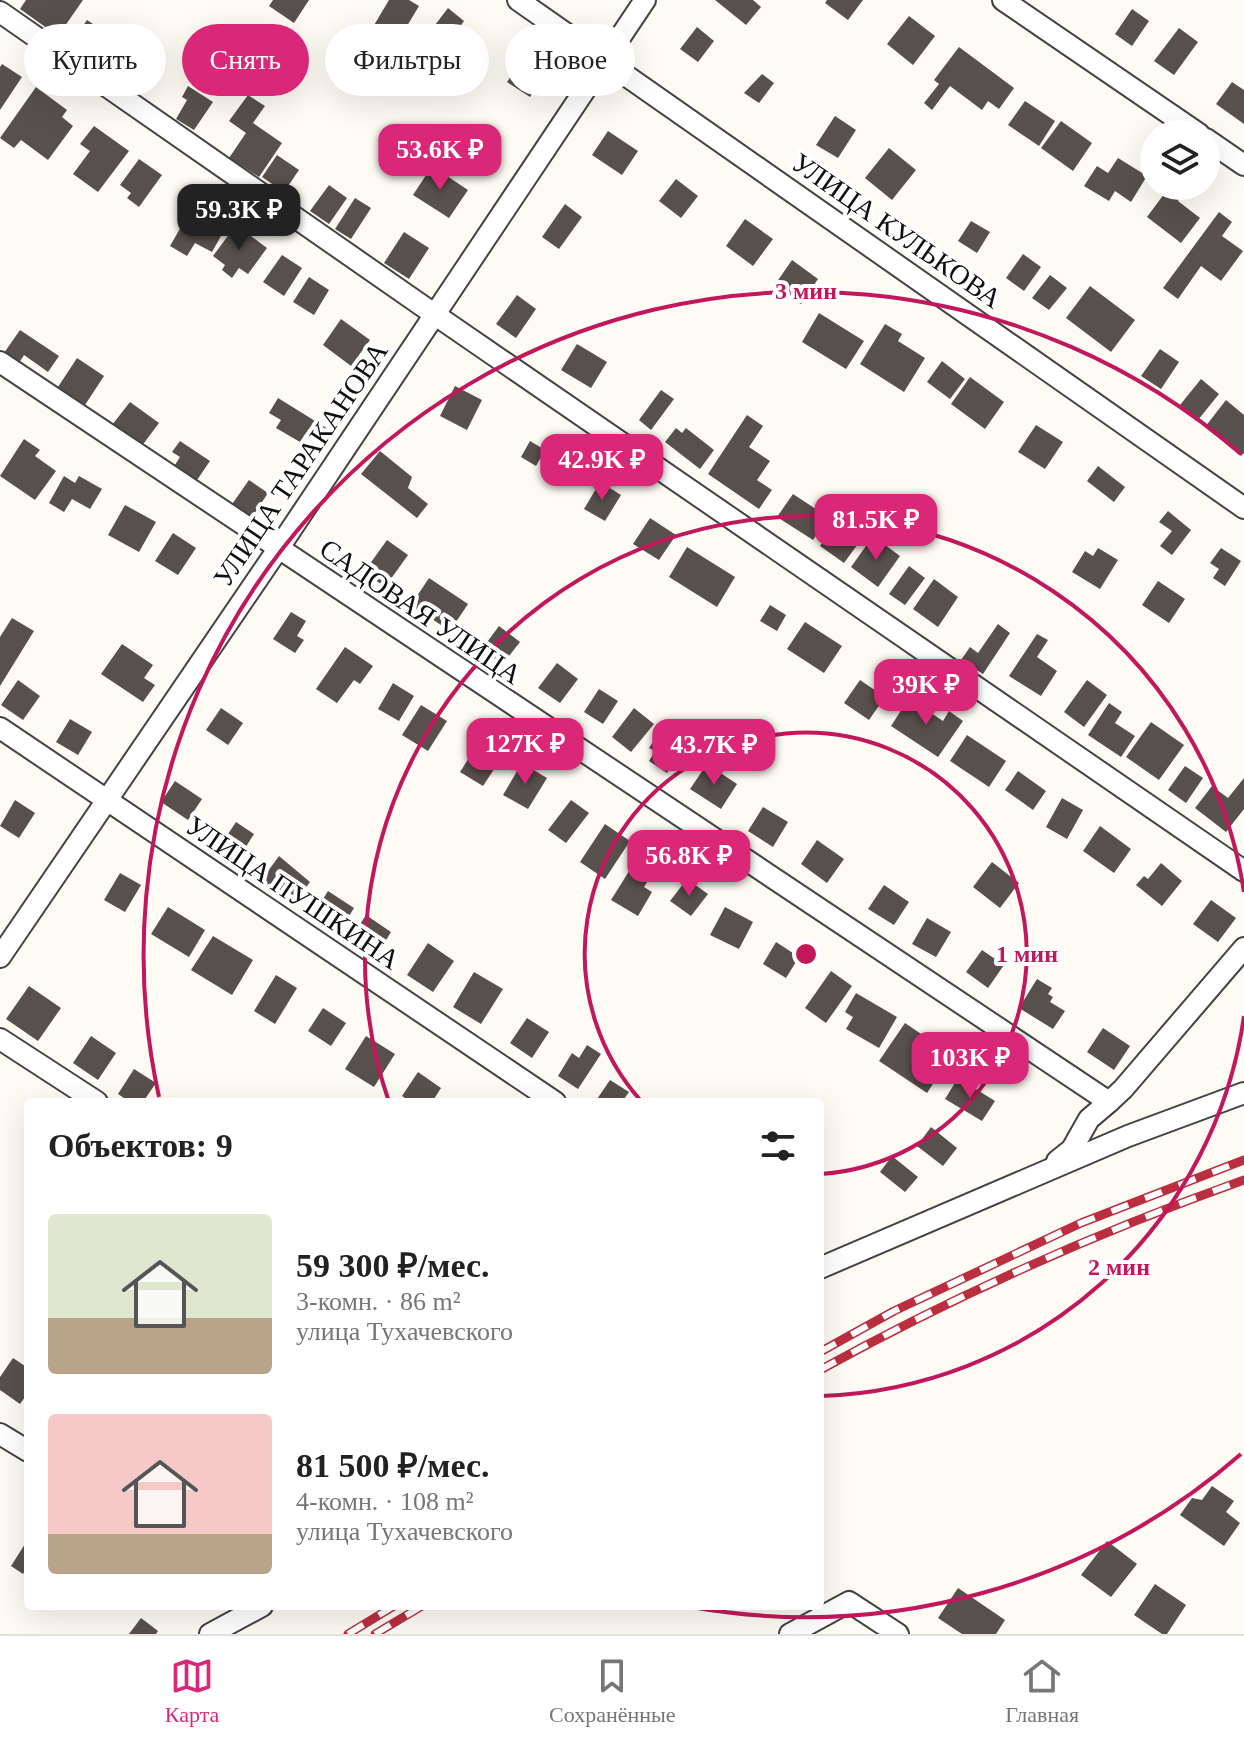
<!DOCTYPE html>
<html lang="ru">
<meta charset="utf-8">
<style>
:root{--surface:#fff;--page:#f2f2f2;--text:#222;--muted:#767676;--line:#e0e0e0;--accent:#db2777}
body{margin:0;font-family:Georgia,serif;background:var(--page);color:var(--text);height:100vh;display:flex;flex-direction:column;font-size:30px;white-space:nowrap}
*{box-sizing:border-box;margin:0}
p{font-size:26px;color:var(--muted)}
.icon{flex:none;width:44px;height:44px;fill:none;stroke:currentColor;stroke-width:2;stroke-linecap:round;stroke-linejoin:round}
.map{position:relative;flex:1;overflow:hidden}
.sheet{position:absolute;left:24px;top:1098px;width:800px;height:512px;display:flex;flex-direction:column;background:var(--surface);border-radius:8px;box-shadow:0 8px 32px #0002}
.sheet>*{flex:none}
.top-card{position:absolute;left:24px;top:24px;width:800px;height:72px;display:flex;gap:16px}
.controls{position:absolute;left:1140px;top:120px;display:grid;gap:16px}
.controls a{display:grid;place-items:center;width:80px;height:80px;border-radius:50%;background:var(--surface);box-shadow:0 8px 32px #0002;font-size:40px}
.price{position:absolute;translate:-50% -68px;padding:0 18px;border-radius:16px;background:var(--accent);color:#fff;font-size:26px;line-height:52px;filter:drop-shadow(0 2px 4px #0008)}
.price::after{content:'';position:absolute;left:50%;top:48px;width:24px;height:18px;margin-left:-12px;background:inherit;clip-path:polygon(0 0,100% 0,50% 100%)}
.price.current{background:#222;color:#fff}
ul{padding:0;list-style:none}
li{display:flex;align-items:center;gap:24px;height:200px;padding:0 24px}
li span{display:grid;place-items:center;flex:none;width:224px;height:160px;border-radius:8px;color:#555}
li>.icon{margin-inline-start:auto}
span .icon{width:96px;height:96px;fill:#fffc;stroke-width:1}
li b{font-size:34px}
h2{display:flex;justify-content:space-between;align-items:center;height:96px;padding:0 24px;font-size:34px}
.tag{padding:0 28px;border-radius:36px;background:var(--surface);box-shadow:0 8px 32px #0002;font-size:28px;line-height:72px}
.tag.current{background:var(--accent);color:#fff}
.tab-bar{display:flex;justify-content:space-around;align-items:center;height:112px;border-top:2px solid var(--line);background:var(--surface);font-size:22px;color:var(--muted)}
.tab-bar a{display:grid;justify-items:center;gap:4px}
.tab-bar .current{color:var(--accent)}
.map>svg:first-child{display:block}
.building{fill:#58504d}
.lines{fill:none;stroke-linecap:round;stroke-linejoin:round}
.street-casing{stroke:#434343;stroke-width:24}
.street{stroke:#fff;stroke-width:20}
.rail-casing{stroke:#bb2e40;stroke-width:9}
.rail{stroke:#fff;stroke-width:6;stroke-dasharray:18;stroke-linecap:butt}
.ring{fill:none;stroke:#c2185b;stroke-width:4}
.labels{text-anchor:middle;stroke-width:8;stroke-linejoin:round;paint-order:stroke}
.street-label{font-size:28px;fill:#101010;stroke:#fff}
.centre{fill:#c2185b;stroke:#fff;stroke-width:4}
.ring-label{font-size:24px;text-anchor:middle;font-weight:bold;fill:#c2185b;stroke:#fff;stroke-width:8;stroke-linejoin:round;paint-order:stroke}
</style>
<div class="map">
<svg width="1244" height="1634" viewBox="0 0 1244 1634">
<rect width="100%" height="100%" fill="#fefbf4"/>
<g class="building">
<path d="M 26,0 L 83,0 L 58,36 L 20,9 Z"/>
<path d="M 273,0 L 309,0 L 294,23 L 269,6 Z"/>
<path d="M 389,0 L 409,0 L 419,6 L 398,41 L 386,34 L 381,38 L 370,32 Z"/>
<path d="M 715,0 L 753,0 L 761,7 L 746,25 Z"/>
<path d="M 827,0 L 863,0 L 848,20 L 825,3 Z"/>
<path d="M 448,8 L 464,21 L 450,41 L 432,29 Z"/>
<path d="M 1132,9 L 1149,21 L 1132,46 L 1115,34 Z"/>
<path d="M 909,16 L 935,36 L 913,65 L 887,44 Z"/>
<path d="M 87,20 L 113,37 L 95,62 L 70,45 Z"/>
<path d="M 259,27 L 284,42 L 267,71 L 242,55 Z"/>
<path d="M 697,27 L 714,41 L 698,62 L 680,49 Z"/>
<path d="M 1179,28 L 1198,42 L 1174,75 L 1154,61 Z"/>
<path d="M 959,47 L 1014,88 L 999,109 L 988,101 L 982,110 L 950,86 L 932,110 L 924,103 L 939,84 L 934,80 Z"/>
<path d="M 138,53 L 158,68 L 138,96 L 118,81 Z"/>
<path d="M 516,58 L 544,76 L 530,97 L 507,82 L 513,73 L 508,70 Z"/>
<path d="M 2,64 L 22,77 L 0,110 L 0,67 Z"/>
<path d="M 762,74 L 774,83 L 759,103 L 744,93 Z"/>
<path d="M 1232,82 L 1244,90 L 1244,124 L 1216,104 Z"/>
<path d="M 188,86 L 213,102 L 194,130 L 176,119 L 187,100 L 182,97 Z"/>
<path d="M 36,87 L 67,110 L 62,117 L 73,126 L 48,160 L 21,140 L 14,148 L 0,138 Z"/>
<path d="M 248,95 L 265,106 L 253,123 L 282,143 L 259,177 L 229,158 L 246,133 L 229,121 Z"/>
<path d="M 1025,101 L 1055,121 L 1039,146 L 1008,125 Z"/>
<path d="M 835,116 L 856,130 L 838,158 L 816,145 Z"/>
<path d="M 1061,121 L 1092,143 L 1073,171 L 1041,148 Z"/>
<path d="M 94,126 L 129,151 L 98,192 L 73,174 L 90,151 L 80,144 Z"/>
<path d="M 608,131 L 638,151 L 622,175 L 592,155 Z"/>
<path d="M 469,139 L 494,158 L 482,175 L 457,157 Z"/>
<path d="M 889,148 L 916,170 L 892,200 L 865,178 Z"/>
<path d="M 277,155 L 299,170 L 284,192 L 262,177 Z"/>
<path d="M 1118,158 L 1147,176 L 1131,202 L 1115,191 L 1109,201 L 1084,186 L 1097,166 L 1108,173 Z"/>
<path d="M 139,159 L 162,175 L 139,207 L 127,198 L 131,193 L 120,185 Z"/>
<path d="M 432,166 L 468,190 L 449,218 L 413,195 Z"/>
<path d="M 676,179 L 698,196 L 681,218 L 659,201 Z"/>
<path d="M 329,185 L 347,198 L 329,224 L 310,211 Z"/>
<path d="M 1170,186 L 1178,186 L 1185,191 L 1178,201 L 1200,218 L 1181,243 L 1147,217 Z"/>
<path d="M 355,198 L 371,208 L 351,239 L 335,229 Z"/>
<path d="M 197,199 L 231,218 L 212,252 L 195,243 L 187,256 L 170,246 Z"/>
<path d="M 565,204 L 582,217 L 559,249 L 542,237 Z"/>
<path d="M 1219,212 L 1232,222 L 1222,236 L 1243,251 L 1221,281 L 1201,266 L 1178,299 L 1163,288 Z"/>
<path d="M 745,219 L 773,239 L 753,266 L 726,246 Z"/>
<path d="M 971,221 L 990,232 L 977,253 L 958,241 Z"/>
<path d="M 236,225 L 267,248 L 248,274 L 239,268 L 232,278 L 222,270 L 225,265 L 213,256 Z"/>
<path d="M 404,232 L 429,248 L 409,279 L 384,263 Z"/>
<path d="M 1023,254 L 1041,267 L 1024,291 L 1006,278 Z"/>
<path d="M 282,255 L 302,268 L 284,296 L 263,282 Z"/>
<path d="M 792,260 L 818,279 L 801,304 L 774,286 Z"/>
<path d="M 1050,275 L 1067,288 L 1049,310 L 1032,298 Z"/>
<path d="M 309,277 L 329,290 L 314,315 L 293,302 Z"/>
<path d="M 1090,286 L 1135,320 L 1111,352 L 1066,318 Z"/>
<path d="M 517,295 L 536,309 L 516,338 L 496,324 Z"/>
<path d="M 819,313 L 864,341 L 846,369 L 802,342 Z"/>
<path d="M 341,319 L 370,340 L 351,366 L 323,345 Z"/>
<path d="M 885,324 L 902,334 L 898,341 L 925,358 L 904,392 L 860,364 Z"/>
<path d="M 20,330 L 59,356 L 48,372 L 24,355 L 19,363 L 4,353 Z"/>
<path d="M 577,344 L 607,362 L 591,388 L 561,370 Z"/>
<path d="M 1160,349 L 1179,362 L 1161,389 L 1141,376 Z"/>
<path d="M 77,358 L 104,376 L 83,408 L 56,390 Z"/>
<path d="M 942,361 L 965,379 L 950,399 L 927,382 Z"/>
<path d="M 970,377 L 1004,402 L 985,429 L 951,404 Z"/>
<path d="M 1201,379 L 1219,394 L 1198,420 L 1180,405 Z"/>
<path d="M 455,386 L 482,400 L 467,430 L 440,416 Z"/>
<path d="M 661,390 L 674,399 L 651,430 L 639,420 Z"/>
<path d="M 278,398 L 328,429 L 320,443 L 305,434 L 300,442 L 276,428 L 281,420 L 269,413 Z"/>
<path d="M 1226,400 L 1244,415 L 1244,453 L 1241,456 L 1205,427 Z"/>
<path d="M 130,402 L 159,423 L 141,447 L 112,425 Z"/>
<path d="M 747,415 L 763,426 L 749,447 L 770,461 L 757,480 L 772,490 L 759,509 L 708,474 Z"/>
<path d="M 1036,425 L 1063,442 L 1045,469 L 1018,452 Z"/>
<path d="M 676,428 L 682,433 L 686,428 L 714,450 L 700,469 L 665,442 Z"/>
<path d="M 24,439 L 40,450 L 35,456 L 56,471 L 35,500 L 0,476 Z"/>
<path d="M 180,441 L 210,461 L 195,483 L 173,468 L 180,457 L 172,452 Z"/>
<path d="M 530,441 L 545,450 L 536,466 L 521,457 Z"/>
<path d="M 380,451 L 412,477 L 408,488 L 428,504 L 417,518 L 361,474 Z"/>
<path d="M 1098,466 L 1125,487 L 1114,502 L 1087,481 Z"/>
<path d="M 64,476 L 75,483 L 79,476 L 102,489 L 90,509 L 72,499 L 64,512 L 49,503 Z"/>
<path d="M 249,480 L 268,493 L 250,520 L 230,507 Z"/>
<path d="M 600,482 L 621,495 L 605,521 L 584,509 Z"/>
<path d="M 793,494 L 828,517 L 813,540 L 777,517 Z"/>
<path d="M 125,505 L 156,522 L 139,552 L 108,535 Z"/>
<path d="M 1168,511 L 1191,530 L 1172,555 L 1160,546 L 1172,531 L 1159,522 Z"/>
<path d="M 650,518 L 676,535 L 659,560 L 633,544 Z"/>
<path d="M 838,520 L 863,537 L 844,563 L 820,546 Z"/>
<path d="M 173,533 L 196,548 L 178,575 L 155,561 Z"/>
<path d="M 873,536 L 900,556 L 878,587 L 851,567 Z"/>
<path d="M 387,540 L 408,555 L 385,587 L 364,572 Z"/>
<path d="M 687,547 L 735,577 L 717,607 L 669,577 Z"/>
<path d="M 1098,548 L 1118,560 L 1100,589 L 1072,572 L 1085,551 L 1093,556 Z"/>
<path d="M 1221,548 L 1241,561 L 1225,586 L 1213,578 L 1219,569 L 1210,563 Z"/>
<path d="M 909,566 L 925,578 L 905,605 L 889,594 Z"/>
<path d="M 429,578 L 468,604 L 450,631 L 411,605 Z"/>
<path d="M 934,579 L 958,597 L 938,627 L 913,609 Z"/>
<path d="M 1158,581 L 1185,599 L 1169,623 L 1142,605 Z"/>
<path d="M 770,605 L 786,615 L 777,631 L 760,621 Z"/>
<path d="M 291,612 L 306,621 L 297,636 L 304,640 L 295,653 L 273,639 Z"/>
<path d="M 12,618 L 34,631 L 0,686 L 0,637 Z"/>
<path d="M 805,622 L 842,646 L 824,673 L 787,649 Z"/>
<path d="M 998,624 L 1010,633 L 983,674 L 961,660 L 970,647 L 978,653 Z"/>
<path d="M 499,626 L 520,642 L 502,665 L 482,649 Z"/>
<path d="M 1037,634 L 1048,640 L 1037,657 L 1057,671 L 1041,696 L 1009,676 Z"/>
<path d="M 122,644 L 153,665 L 144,678 L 155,685 L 143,702 L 101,674 Z"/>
<path d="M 345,647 L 373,666 L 360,684 L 354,680 L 337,703 L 316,689 Z"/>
<path d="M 557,663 L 578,679 L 560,703 L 538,688 Z"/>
<path d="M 18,680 L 40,696 L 23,720 L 1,705 Z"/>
<path d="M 860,680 L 885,697 L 869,720 L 844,703 Z"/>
<path d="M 1087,680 L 1107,695 L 1084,727 L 1064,712 Z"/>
<path d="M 393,683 L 414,696 L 399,721 L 378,709 Z"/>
<path d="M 599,689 L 618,701 L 603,724 L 584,712 Z"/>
<path d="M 909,698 L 943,721 L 949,711 L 963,721 L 938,757 L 891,726 Z"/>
<path d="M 1109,703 L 1122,712 L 1115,723 L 1135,736 L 1121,757 L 1088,735 Z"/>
<path d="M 421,705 L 447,721 L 428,751 L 402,735 Z"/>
<path d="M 221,708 L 243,723 L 228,745 L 206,730 Z"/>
<path d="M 634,708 L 654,724 L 631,752 L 612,737 Z"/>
<path d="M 70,719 L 92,732 L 78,755 L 56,742 Z"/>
<path d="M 1151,722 L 1184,745 L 1159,780 L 1126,757 Z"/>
<path d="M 967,735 L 1006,761 L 989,787 L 950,761 Z"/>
<path d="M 657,736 L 681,751 L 667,773 L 649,761 L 655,751 L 649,748 Z"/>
<path d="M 481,739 L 504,754 L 483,786 L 460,772 Z"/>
<path d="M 522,763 L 547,778 L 528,809 L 503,795 Z"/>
<path d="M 707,764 L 737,784 L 721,809 L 690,789 Z"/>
<path d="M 1185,766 L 1203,778 L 1186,803 L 1168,790 Z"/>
<path d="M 1018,771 L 1046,791 L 1033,810 L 1005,790 Z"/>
<path d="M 1244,778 L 1244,809 L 1226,832 L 1195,808 L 1212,786 L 1228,798 Z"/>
<path d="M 175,781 L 202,799 L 188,820 L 161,802 Z"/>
<path d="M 1062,798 L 1083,810 L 1067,839 L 1046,827 Z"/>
<path d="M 15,800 L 35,813 L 19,838 L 0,826 Z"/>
<path d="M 571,800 L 589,813 L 566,843 L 548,830 Z"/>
<path d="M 763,807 L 788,822 L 773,847 L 748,831 Z"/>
<path d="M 236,822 L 254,834 L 235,864 L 216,852 Z"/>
<path d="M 605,824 L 630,841 L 605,879 L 580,862 Z"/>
<path d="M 1100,826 L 1131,849 L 1114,873 L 1083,851 Z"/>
<path d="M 817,840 L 844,859 L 827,883 L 801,864 Z"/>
<path d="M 279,856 L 310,882 L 293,905 L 260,882 Z"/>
<path d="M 636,860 L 654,871 L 644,887 L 652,892 L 638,916 L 611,900 Z"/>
<path d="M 992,862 L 1019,883 L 1000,908 L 973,887 Z"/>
<path d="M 1161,863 L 1182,881 L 1162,906 L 1136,885 L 1144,876 L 1148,879 Z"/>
<path d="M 120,873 L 141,885 L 125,912 L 104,900 Z"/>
<path d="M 687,879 L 708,894 L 691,916 L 670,901 Z"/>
<path d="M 884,885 L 909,902 L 894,925 L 868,909 Z"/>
<path d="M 328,891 L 354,908 L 339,932 L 313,915 Z"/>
<path d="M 1211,900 L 1236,918 L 1218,942 L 1193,924 Z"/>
<path d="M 168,907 L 205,930 L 189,957 L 151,934 Z"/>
<path d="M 725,907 L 753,922 L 739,949 L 710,935 Z"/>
<path d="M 366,915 L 391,932 L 377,955 L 351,938 Z"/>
<path d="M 927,918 L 951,932 L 936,957 L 912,944 Z"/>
<path d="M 213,936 L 253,960 L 232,995 L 191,970 Z"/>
<path d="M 776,942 L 799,957 L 786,978 L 763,964 Z"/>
<path d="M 428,943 L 454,961 L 433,992 L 407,975 Z"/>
<path d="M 982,950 L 1004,965 L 988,988 L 966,972 Z"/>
<path d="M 831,971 L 852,986 L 826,1023 L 805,1008 Z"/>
<path d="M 474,972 L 503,989 L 481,1024 L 453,1007 Z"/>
<path d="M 276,975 L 297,988 L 275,1024 L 254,1011 Z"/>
<path d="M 1037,979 L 1052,988 L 1048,994 L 1053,997 L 1050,1002 L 1065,1011 L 1053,1029 L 1019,1008 Z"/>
<path d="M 29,986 L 61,1008 L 38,1041 L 6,1019 Z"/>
<path d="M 856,993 L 897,1017 L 879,1048 L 846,1029 L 853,1017 L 845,1012 Z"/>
<path d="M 323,1008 L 346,1023 L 331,1046 L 308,1031 Z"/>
<path d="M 527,1018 L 549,1032 L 532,1058 L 510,1043 Z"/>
<path d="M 905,1023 L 952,1055 L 927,1093 L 879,1061 Z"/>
<path d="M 1103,1028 L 1130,1046 L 1114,1070 L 1087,1052 Z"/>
<path d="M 91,1036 L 116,1053 L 98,1080 L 73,1063 Z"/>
<path d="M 366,1036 L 395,1054 L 374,1087 L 345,1069 Z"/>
<path d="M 587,1045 L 601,1054 L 578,1089 L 558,1076 L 572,1053 L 579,1058 Z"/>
<path d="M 134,1069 L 156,1083 L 143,1102 L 130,1102 L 118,1094 Z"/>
<path d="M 418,1072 L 441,1088 L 432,1102 L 411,1102 L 402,1096 Z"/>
<path d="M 958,1078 L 995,1101 L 982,1121 L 945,1099 Z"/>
<path d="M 610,1080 L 629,1092 L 622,1102 L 595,1102 Z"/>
<path d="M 931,1127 L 957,1148 L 943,1166 L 917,1146 Z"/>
<path d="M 892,1156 L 918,1177 L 905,1192 L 880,1172 Z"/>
<path d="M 13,1358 L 28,1368 L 28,1393 L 20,1404 L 0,1390 L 0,1377 Z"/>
<path d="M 1212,1486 L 1234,1501 L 1226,1512 L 1240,1523 L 1224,1546 L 1180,1515 L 1192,1498 L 1202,1500 Z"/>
<path d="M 1107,1541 L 1137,1564 L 1111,1597 L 1081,1575 Z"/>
<path d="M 25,1544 L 28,1545 L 28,1566 L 23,1574 L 11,1566 Z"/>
<path d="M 1155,1584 L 1186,1605 L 1167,1634 L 1162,1634 L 1134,1615 Z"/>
<path d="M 958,1588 L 1005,1620 L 996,1634 L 962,1634 L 938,1618 Z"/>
<path d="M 141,1618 L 158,1631 L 156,1634 L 129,1634 Z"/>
</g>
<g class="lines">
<defs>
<g id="street">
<path d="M 518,0 L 1244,508"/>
<path d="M 1003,0 L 1199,134"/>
<path d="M 0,12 L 434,314 L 1244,871"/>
<path d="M 1206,139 L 1244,165"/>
<path d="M 0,362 L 1109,1102 L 1123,1089 L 1244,948"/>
<path d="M 0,728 L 555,1102"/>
<path d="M 0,957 L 278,549 L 645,0"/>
<path d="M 0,1039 L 97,1102"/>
<path d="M 1057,1161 L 1072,1149 L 1089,1119 L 1109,1102"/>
<path d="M 820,1268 L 1128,1136 L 1244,1093"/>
<path d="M 0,1434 L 28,1451"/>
<path d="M 210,1634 L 262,1606"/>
<path d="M 790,1634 L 849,1602 L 898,1634"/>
</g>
</defs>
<use href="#street" class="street-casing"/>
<use href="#street" class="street"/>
<defs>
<g id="rail">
<path d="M 820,1352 L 894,1311 L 1081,1223 L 1244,1160"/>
<path d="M 820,1370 C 956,1295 1098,1232 1244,1180"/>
<path d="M 348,1634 L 394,1606"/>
<path d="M 375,1634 L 422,1606"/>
</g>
</defs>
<use href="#rail" class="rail-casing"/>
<use href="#rail" class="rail"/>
</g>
<g class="ring">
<path d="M642 1102A221 221 0 1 1 821 1174"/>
<path d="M1244 1016A442 442 0 0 1 821 1396M389 1102A442 442 0 1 1 1244 892"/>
<path d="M1241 1454A663 663 0 0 1 691 1607M159 1097A663 663 0 0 1 1241 454"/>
</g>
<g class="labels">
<g class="street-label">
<text transform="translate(897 230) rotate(35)" y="10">УЛИЦА КУЛЬКОВА</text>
<text transform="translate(300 464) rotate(-56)" y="10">УЛИЦА ТАРАКАНОВА</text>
<text transform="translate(421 611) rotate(34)" y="10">САДОВАЯ УЛИЦА</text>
<text transform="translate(293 892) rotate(34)" y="10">УЛИЦА ПУШКИНА</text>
</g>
</g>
<circle cx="806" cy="954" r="12" class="centre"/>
<g class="ring-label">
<text x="806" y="299">3 мин</text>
<text x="1027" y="962">1 мин</text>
<text x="1119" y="1275">2 мин</text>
</g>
</svg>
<div class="controls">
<a><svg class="icon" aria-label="layers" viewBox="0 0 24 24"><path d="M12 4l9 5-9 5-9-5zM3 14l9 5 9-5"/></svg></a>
</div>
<b class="price" style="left:440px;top:192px">53.6K ₽</b>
<b class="price current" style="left:239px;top:252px">59.3K ₽</b>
<b class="price" style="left:602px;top:502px">42.9K ₽</b>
<b class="price" style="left:876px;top:562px">81.5K ₽</b>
<b class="price" style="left:926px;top:727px">39K ₽</b>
<b class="price" style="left:525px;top:786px">127K ₽</b>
<b class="price" style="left:714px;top:787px">43.7K ₽</b>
<b class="price" style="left:689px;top:898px">56.8K ₽</b>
<b class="price" style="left:970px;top:1100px">103K ₽</b>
<div class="top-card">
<a class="tag">Купить</a>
<a class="tag current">Снять</a>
<a class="tag">Фильтры</a>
<a class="tag">Новое</a>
</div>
<section class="sheet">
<h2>Объектов: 9<svg class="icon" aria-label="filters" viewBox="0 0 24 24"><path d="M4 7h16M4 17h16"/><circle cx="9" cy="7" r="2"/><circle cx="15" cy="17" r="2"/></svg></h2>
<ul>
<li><span style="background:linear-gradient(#dfe7d0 65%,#b9a48a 0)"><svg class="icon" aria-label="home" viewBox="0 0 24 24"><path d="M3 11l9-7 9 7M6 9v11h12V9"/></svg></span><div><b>59 300 ₽/мес.</b><p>3-комн. · 86 m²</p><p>улица Тухачевского</p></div></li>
<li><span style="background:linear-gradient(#f6c9c9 75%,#b9a48a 0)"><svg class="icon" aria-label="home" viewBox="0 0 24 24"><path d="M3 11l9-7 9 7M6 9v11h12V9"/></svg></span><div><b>81 500 ₽/мес.</b><p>4-комн. · 108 m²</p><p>улица Тухачевского</p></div></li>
</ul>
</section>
</div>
<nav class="tab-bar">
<a class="current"><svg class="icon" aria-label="map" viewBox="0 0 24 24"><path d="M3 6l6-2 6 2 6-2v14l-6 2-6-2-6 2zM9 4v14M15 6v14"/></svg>Карта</a>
<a><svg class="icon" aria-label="saved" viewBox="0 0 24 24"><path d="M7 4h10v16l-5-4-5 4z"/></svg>Сохранённые</a>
<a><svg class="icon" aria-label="home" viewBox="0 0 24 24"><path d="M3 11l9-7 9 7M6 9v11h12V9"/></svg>Главная</a>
</nav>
